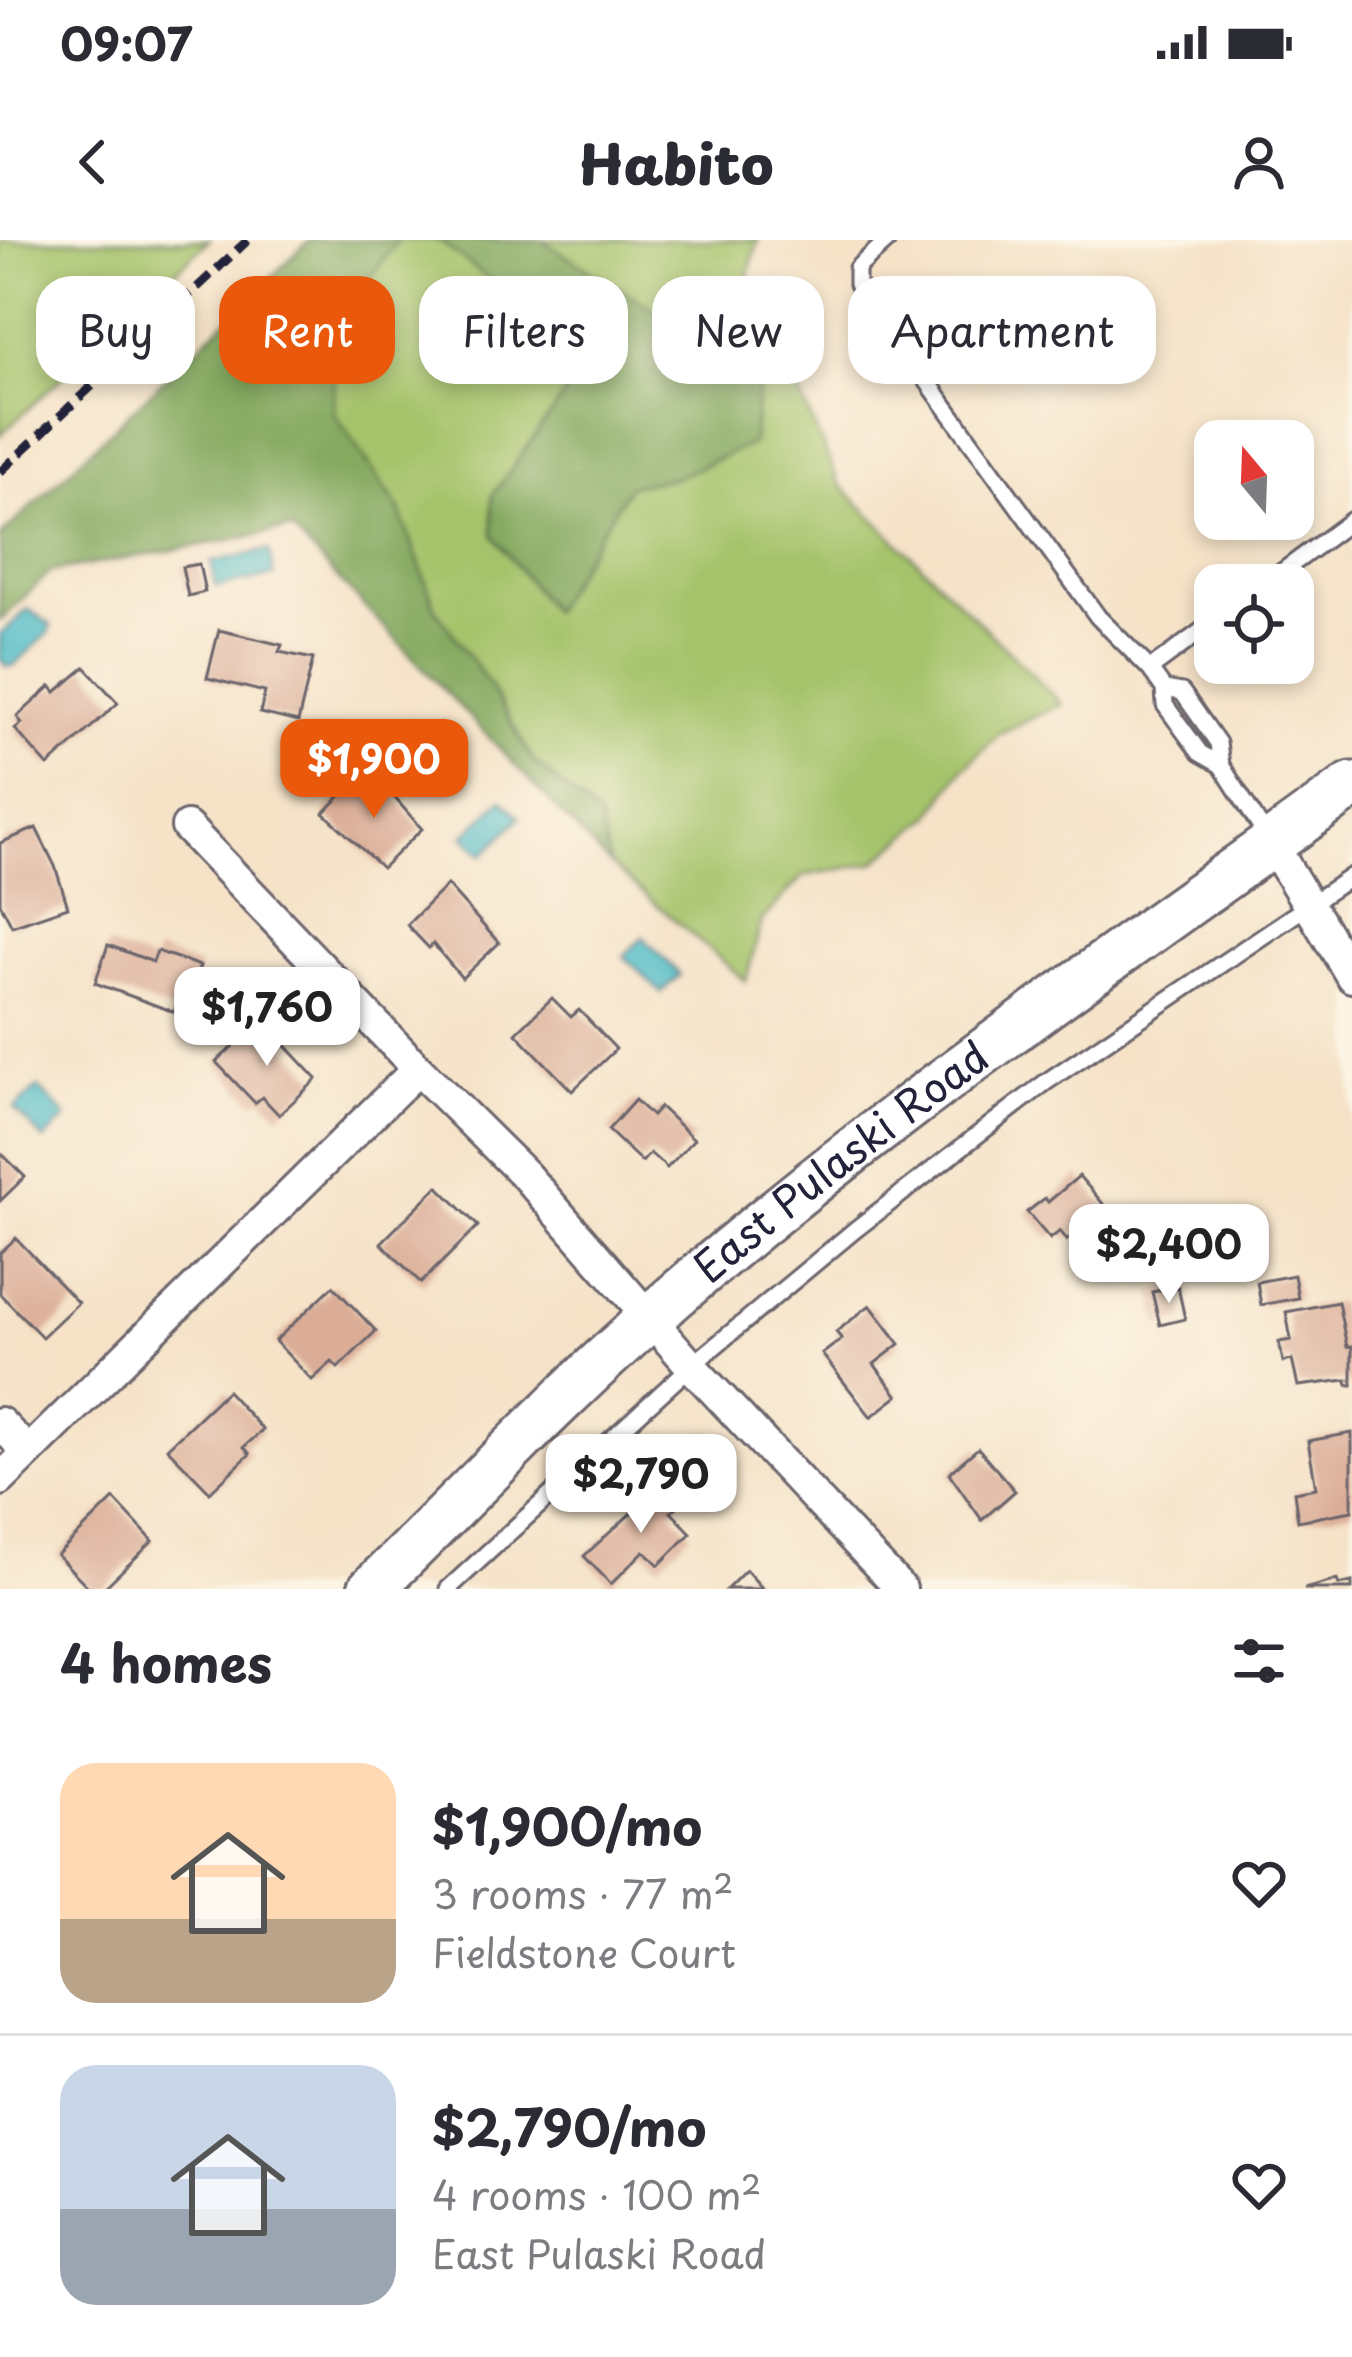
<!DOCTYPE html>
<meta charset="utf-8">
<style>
:root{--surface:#fff;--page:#f2f2f3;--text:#2b2b33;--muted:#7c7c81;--line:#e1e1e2;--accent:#ea580c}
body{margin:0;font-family:"Playpen Sans",sans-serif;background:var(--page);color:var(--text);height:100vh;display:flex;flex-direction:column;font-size:45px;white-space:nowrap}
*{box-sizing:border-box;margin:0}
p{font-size:39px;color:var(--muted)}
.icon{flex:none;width:66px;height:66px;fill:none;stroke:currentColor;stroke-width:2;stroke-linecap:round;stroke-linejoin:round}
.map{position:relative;height:1349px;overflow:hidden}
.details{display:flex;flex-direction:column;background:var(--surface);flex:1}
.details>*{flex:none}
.guide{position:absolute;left:36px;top:36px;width:1281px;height:108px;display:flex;gap:24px}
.needle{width:78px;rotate:341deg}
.buttons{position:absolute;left:1194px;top:180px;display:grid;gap:24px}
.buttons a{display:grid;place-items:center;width:120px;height:120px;border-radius:24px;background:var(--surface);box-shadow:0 6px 18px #0003;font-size:60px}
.price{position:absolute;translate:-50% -102px;padding:0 27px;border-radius:24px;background:#fff;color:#222;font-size:39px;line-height:78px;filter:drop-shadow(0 3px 6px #0008)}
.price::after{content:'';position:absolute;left:50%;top:72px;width:36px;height:27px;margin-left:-18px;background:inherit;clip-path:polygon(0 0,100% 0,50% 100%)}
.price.selected{background:var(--accent);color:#fff}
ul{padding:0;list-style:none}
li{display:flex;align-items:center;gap:36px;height:300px;padding:0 60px}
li+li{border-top:3px solid var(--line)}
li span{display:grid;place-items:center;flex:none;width:336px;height:240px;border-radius:36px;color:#555}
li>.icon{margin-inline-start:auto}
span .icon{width:144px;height:144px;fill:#fffc;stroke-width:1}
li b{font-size:51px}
h2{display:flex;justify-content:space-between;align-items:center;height:144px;padding:0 60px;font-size:51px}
.chip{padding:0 42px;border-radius:36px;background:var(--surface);box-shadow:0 6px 18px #0003;font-size:42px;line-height:108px}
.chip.selected{background:var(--accent);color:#fff}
.status{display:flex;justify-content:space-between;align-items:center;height:84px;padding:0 60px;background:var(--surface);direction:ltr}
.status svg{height:33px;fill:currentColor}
header{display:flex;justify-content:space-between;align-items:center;height:156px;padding:0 60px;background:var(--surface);font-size:54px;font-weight:800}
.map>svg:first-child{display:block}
.green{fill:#a5c36a;stroke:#647252;stroke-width:3}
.forest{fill:#84a95e;stroke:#53664c;stroke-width:3}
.water{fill:#4cbac6;stroke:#376e80;stroke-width:3}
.building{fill:#dbad97}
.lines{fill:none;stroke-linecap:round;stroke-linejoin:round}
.lane-casing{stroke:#6c656c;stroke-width:21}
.street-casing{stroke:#6c656c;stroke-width:36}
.secondary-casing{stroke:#6c656c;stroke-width:51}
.lane{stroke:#fff;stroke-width:15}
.street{stroke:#fff;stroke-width:30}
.secondary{stroke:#fff;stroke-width:45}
.rail{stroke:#22223b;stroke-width:9;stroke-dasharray:18 9;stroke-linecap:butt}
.labels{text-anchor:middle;stroke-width:9;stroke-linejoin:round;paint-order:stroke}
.street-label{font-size:42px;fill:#22223b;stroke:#fcf5e5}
</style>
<div class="status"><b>09:07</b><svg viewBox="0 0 49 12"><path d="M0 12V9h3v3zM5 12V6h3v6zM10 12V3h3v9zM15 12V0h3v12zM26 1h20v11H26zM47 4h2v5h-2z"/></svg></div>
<header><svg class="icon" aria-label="back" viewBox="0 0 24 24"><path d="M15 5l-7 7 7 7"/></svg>Habito<svg class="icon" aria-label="person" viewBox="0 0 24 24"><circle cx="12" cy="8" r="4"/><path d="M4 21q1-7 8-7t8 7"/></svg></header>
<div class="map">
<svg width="1352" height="1349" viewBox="0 0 1352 1349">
<rect width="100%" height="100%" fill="#fcf5e5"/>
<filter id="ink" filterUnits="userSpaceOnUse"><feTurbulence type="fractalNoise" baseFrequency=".00833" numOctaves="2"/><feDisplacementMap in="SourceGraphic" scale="24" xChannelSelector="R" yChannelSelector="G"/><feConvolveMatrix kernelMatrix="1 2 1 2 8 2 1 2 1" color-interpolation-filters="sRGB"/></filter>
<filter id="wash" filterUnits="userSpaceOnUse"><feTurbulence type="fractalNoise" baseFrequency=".004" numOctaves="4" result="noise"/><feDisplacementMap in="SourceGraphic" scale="48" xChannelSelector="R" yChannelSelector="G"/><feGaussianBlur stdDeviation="2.7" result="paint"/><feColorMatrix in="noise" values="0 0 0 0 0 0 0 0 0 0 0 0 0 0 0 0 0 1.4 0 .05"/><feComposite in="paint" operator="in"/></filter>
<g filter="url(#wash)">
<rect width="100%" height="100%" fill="#f5e2c7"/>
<g class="green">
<path d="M 0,0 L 209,0 L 0,195 Z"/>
<path d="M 398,0 L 758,0 L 748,36 L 840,245 L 1062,464 L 1000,493 L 961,531 L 931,576 L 874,623 L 803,636 L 762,680 L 746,741 L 610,625 L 599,578 L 534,522 L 488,443 L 436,370 L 399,269 L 334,173 L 334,87 Z"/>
</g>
<g class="forest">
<path d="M 310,0 L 398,0 L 334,87 L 334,173 L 399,269 L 436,370 L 488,443 L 534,522 L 599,578 L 610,625 L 291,289 L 50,332 L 0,381 L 0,297 Z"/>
<path d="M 438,0 L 541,0 L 760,135 L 753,203 L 677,237 L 629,246 L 551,371 L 493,295 L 492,256 L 566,152 L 532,73 Z"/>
</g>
<g class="water">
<path d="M 269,310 L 274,336 L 216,347 L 211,322 Z"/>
<path d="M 28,369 L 51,385 L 49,393 L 13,426 L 6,426 L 0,419 L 0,395 Z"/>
<path d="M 502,559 L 520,578 L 483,615 L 464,596 Z"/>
<path d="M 643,697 L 680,735 L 661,753 L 624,716 Z"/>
<path d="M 38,847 L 67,877 L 44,900 L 14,869 Z"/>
</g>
<g id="blocks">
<g class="building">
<path d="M 199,324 L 205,352 L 188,356 L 182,327 Z"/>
<path d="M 219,390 L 282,405 L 279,412 L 313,419 L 298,482 L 260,473 L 265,452 L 207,438 Z"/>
<path d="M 85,427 L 118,463 L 48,526 L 15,489 L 22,483 L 17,477 L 51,446 L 56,452 Z"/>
<path d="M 361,535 L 380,554 L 386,548 L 422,589 L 382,628 L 324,573 Z"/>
<path d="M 36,588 L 55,626 L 68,667 L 12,686 L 0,663 L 0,603 Z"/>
<path d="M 447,645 L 499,703 L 462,738 L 433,704 L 429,708 L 407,685 Z"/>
<path d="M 108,705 L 153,722 L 157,711 L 200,726 L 189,754 L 182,751 L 174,772 L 95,743 Z"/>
<path d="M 552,758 L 571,777 L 579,770 L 616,809 L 572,851 L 516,793 Z"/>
<path d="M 262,780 L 317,839 L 279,875 L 262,857 L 255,863 L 216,822 Z"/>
<path d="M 635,860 L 652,876 L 660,867 L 694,899 L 667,928 L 650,913 L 642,922 L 608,890 Z"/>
<path d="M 0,912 L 25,937 L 0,961 Z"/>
<path d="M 1079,936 L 1106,967 L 1067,1000 L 1060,991 L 1050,999 L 1027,972 L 1045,958 L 1048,962 Z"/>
<path d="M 438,946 L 478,986 L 421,1043 L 381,1003 Z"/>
<path d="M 16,998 L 78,1063 L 42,1097 L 0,1054 L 0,1013 Z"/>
<path d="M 1294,1035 L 1298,1058 L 1261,1065 L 1257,1042 Z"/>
<path d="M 333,1046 L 376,1091 L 338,1128 L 332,1122 L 312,1140 L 275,1101 Z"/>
<path d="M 1178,1047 L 1185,1079 L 1160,1085 L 1152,1052 Z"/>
<path d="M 1338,1062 L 1347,1107 L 1352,1106 L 1352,1145 L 1348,1145 L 1347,1140 L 1298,1146 L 1292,1120 L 1283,1122 L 1279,1102 L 1291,1100 L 1286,1072 Z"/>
<path d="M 870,1065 L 900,1104 L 874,1124 L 898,1156 L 871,1177 L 822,1114 L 842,1099 L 836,1092 Z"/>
<path d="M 227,1151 L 263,1190 L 244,1207 L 250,1214 L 210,1252 L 167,1208 Z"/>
<path d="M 1352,1193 L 1352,1271 L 1298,1281 L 1294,1252 L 1316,1248 L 1308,1201 Z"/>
<path d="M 978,1208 L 1015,1251 L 982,1280 L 949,1233 Z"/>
<path d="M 663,1244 L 681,1263 L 671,1272 L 691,1293 L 659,1325 L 644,1311 L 611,1344 L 584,1316 Z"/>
<path d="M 114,1259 L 153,1301 L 103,1349 L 90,1349 L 57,1315 Z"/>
<path d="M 746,1330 L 763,1349 L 727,1349 Z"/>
<path d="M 1337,1340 L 1339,1345 L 1352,1342 L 1352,1349 L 1304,1349 Z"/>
</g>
</g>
</g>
<g filter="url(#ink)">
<use href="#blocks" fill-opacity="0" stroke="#6c656c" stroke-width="3"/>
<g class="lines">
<defs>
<g id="lane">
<path d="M 888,0 L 857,28 L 857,44 L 1098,377 L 1150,429 L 1164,449 L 1165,465 L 1200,513 L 1221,525"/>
<path d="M 1264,345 L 1352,280"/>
<path d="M 1150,429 L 1215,381"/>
<path d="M 1164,449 L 1182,452 L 1218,503 L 1221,525 L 1270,602"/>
<path d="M 448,1349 L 691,1126 L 856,989 L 1046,842 L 1352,636"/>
</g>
<g id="street">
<path d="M 187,587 L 418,829 L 526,936 L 691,1126 L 901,1349"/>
<path d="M 1272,604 L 1352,737"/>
<path d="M 0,1183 L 28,1212"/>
<path d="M 0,1240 L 418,829"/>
</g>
<g id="secondary">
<path id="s1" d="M 371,1349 C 464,1259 553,1163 651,1077 C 870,883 1116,718 1352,545"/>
</g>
</defs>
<use href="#lane" class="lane-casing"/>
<use href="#street" class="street-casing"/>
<use href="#secondary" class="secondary-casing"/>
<use href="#lane" class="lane"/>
<use href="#street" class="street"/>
<use href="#secondary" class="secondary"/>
<path class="rail" d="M 0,232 L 248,0"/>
</g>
</g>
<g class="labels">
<g class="street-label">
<text dy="15" stroke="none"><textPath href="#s1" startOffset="636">East Pulaski Road</textPath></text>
</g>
</g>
</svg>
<div class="buttons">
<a><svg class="needle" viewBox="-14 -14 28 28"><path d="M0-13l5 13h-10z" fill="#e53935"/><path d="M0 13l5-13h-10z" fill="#7c7c81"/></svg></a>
<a><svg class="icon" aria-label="locate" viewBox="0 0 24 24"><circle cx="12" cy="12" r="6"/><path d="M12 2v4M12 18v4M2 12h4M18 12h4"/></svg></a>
</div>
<b class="price selected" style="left:374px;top:581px">$1,900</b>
<b class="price" style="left:267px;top:829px">$1,760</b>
<b class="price" style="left:1169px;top:1066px">$2,400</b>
<b class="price" style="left:641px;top:1296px">$2,790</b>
<div class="guide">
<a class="chip">Buy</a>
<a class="chip selected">Rent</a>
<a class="chip">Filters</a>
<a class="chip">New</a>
<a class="chip">Apartment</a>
</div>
</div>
<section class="details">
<h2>4 homes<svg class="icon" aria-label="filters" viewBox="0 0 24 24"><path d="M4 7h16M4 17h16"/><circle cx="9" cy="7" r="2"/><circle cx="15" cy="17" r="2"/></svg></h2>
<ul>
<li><span style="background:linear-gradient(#ffd9b3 65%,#b9a48a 0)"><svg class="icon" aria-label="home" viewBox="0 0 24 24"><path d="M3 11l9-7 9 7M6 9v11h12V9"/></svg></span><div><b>$1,900/mo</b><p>3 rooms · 77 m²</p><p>Fieldstone Court</p></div><svg class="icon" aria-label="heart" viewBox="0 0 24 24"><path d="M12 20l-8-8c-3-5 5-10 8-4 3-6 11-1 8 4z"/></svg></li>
<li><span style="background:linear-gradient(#c9d6e8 60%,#9aa5b1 0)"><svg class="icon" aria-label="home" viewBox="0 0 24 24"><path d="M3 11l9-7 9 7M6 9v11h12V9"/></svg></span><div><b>$2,790/mo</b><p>4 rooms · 100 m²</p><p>East Pulaski Road</p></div><svg class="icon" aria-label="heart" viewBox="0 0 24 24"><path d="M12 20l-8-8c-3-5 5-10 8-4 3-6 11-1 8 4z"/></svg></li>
</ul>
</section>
